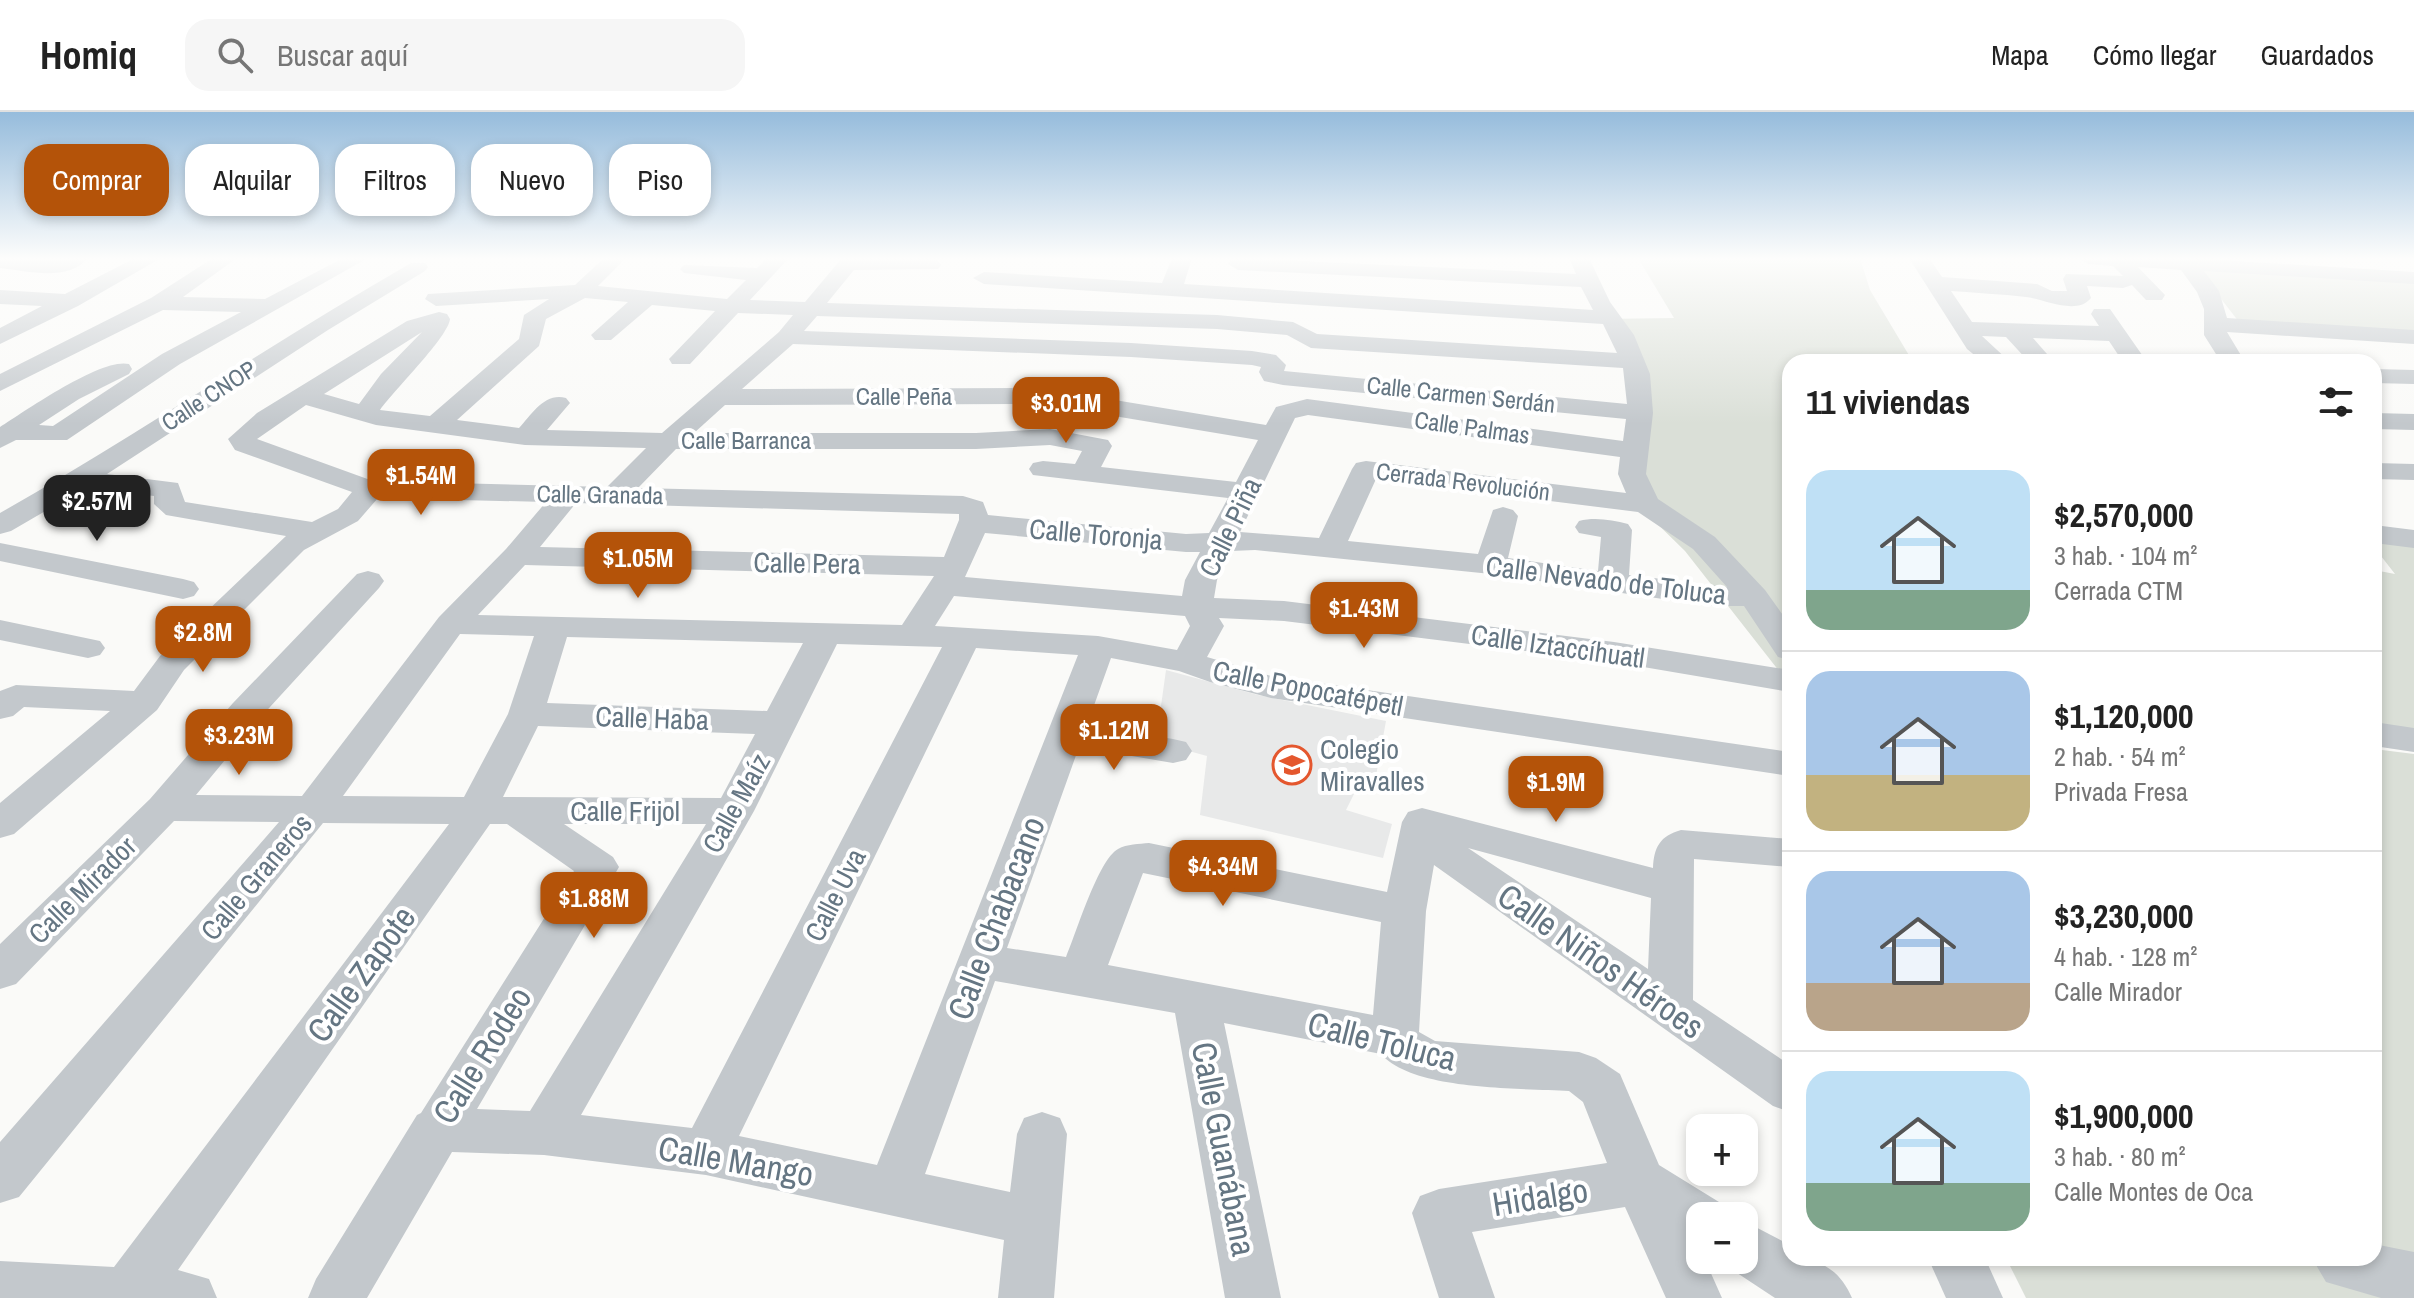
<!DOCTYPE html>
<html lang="es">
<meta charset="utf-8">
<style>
:root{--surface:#fff;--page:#f6f6f6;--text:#222;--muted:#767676;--line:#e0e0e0;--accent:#b45309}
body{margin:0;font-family:"Archivo Narrow",sans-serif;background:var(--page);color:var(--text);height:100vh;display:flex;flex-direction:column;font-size:30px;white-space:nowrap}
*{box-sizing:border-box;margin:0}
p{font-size:26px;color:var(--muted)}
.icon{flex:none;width:44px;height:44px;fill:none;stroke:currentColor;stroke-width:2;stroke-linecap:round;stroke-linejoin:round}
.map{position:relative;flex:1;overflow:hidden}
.side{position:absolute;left:1782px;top:242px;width:600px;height:912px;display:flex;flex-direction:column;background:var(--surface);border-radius:24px;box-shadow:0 4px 12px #0003}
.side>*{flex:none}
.hud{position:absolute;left:24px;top:32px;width:760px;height:72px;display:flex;gap:16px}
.fabs{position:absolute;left:1686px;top:1002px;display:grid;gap:16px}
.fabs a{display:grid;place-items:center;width:72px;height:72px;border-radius:16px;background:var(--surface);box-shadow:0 4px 12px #0003;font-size:40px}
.price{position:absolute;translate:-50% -68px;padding:0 18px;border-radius:16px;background:var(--accent);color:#fff;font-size:26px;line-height:52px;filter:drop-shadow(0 2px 4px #0008)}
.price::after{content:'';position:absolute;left:50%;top:48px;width:24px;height:18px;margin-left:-12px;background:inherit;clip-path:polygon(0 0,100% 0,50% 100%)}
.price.on{background:#222;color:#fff}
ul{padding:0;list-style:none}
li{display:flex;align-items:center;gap:24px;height:200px;padding:0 24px}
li+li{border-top:2px solid var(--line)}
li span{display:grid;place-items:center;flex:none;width:224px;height:160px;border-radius:24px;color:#555}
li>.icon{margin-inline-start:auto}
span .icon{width:96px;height:96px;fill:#fffc;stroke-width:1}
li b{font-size:34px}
h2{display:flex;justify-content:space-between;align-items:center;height:96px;padding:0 24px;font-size:34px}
.chip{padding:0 28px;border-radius:24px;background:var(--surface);box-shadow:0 4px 12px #0003;font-size:28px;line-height:72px}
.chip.on{background:var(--accent);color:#fff}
header{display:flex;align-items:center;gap:48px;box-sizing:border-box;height:112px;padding:0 40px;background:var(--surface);border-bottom:2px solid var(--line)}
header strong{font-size:38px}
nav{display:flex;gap:44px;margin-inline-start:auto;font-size:28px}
.search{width:560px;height:72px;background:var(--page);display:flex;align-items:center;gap:20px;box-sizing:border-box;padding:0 28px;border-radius:24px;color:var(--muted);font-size:30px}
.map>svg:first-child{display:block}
.built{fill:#e8e9e9}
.green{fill:#dadfd7}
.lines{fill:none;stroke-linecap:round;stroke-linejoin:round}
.minor{fill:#c3c8cc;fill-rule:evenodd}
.labels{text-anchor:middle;stroke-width:8;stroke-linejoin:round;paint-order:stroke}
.far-street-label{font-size:24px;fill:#657683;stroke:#fff}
.street-label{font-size:28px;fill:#657683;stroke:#fff}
.poi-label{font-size:28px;fill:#657683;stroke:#fff;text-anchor:start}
.near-street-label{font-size:34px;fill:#657683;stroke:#fff}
</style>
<header>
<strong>Homiq</strong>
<div class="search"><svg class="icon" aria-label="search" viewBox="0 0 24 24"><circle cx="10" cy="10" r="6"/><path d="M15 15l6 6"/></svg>Buscar aquí</div>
<nav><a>Mapa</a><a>Cómo llegar</a><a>Guardados</a></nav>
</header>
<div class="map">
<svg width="2414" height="1186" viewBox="0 0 2414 1186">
<rect width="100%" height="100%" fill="#fafaf8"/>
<path class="built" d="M 1166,558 L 1258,583 L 1386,609 L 1376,664 L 1364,662 L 1346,698 L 1392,712 L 1383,746 L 1200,703 L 1207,644 L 1156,630 Z"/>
<g class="green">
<path d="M 1638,146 L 1860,146 L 1870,178 L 1913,250 L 1790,250 L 1790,573 L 1685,439 L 1636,391 L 1627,251 L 1601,207 L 1674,206 Z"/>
<path d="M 2198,157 L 2414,170 L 2414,221 L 2239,210 Z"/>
<path d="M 2374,425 L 2414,430 L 2414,638 L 2374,633 L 2374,458 L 2395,462 L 2374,435 Z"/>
<path d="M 2374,637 L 2414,642 L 2414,1186 L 2026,1186 L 2006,1146 L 2374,1146 Z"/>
</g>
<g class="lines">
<g class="minor">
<path d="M 0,146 L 57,148 L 88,146 C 68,170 28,159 0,156 Z"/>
<path d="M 135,146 L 161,146 L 78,194 L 0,232 L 0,216 L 42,194 L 0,192 L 0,178 L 65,182 Z"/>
<path d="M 213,146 L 237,146 L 183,185 L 265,187 L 343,146 L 368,146 L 180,252 L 67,328 L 16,328 L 0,336 L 0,315 C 25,299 102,245 129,252 L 132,257 L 129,262 L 79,287 L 39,313 L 53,314 L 162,242 L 241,200 L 163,198 L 0,279 L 0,262 L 151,186 Z"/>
<path d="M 604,146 L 626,146 L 598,174 L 727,187 L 746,168 L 684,161 L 680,157 L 684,153 L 757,156 L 767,146 L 789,146 L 750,188 L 805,190 L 842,146 L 931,147 L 938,149 L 941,153 L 938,157 L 854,158 L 827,191 L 1217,203 L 1293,210 L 1317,222 L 1617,241 L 1603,212 L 984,172 L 973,166 L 984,160 L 1162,171 L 1172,146 L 1192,146 L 1184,172 L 1593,198 L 1581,175 L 1238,158 L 1228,152 L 1231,148 L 1241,146 L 1576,162 L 1569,146 L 1589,146 L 1610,190 L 1634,223 L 1650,262 L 1653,301 L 1646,362 L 1658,387 L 1715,425 L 1765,478 L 1790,513 L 1790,548 L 1778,545 L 1744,494 L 1711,494 L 1491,462 L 1255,438 L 1231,439 L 1217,468 L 1214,486 L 1284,489 L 1614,530 L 1790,558 L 1790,580 L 1614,550 L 1284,509 L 1219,506 L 1224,514 L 1207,545 L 1271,564 L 1790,640 L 1790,664 L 1271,586 L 1210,570 L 1179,559 L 1111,546 L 1087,613 L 1173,627 L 1186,630 L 1192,639 L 1186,648 L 1173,651 L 1079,635 L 1007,836 L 1066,845 C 1076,822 1098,748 1118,737 C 1127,732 1139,732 1149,731 L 1387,780 L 1402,710 L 1408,700 L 1422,696 L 1653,756 C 1654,735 1660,724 1681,718 L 1790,727 L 1790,755 L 1694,747 L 1693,888 L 1790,953 L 1790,1000 L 1773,994 L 1434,753 L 1426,799 L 1419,920 L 1435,929 L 1579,940 L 1596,946 L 1620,962 L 1659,1053 L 1719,1090 L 1725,1104 L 1700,1104 L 1700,1132 L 1696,1130 L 1700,1148 L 1705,1148 L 1722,1186 L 1666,1186 L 1625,1095 L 1472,1120 L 1495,1186 L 1439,1186 L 1412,1101 L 1420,1084 L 1439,1077 L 1607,1051 L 1583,990 L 1569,979 C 1521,976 1413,979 1381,942 L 1224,911 L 1281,1186 L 1225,1186 L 1175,901 L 995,869 L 925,1062 L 1010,1080 L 1017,1022 L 1024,1006 L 1042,1000 L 1060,1006 L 1067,1022 L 1054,1186 L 998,1186 L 1004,1128 L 706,1063 L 544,1043 L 452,1040 L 367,1186 L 308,1186 L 316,1167 L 417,1003 L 421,1001 L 574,759 L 507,712 L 490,712 L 178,1158 L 209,1167 L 217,1186 L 0,1186 L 0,1149 L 114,1155 L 449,712 L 323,711 L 19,1085 L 0,1091 L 0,1030 L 279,710 L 174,709 L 16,872 L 0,877 L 0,832 L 150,687 L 233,591 L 357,462 L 368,459 L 379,462 L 384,469 L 379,476 L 259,607 L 196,683 L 302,684 L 439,505 L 506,437 L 546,390 L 378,386 L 358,409 L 304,438 L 184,558 L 157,598 L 14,722 L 0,726 L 0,691 L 110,599 L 24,595 L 13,604 L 0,607 L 0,579 L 16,573 L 134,579 L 160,544 L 286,424 L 166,403 L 154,392 L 154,384 L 85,376 L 11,419 L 0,422 L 0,401 C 139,322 272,231 411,151 L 425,151 L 428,155 L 425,159 L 328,218 L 107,362 L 178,371 L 185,390 L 312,410 L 338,397 L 352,380 L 235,338 L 228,327 L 257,301 L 407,209 L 439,200 L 447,202 L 450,207 C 448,225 396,276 380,298 L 430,304 L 519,227 L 524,203 L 549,187 L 436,194 L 425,187 L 428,182 L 575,173 ZM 585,186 L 628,190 L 591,223 L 595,228 L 611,228 L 652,193 L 715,199 L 669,247 L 672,252 L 690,252 L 738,201 L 793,203 L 779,220 L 662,321 L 547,318 L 570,291 L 566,286 C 545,280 532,302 519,316 L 457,308 L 539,234 L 546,207 ZM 817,204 L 1217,217 L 1287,223 L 1311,236 L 1623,256 L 1627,292 L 1284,259 L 1286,253 L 1276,243 L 1252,239 L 1131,231 L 804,219 ZM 422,220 L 381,262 L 359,292 L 324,282 ZM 793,232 L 1131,245 L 1252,253 L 1261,255 L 1259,260 L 1264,269 L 1283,273 L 1626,307 L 1623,329 L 1307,287 L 1276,295 L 1266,313 L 1042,276 L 742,277 ZM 1042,292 L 1258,328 L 1236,370 L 1101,355 L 1112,334 L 1108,328 L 1050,317 L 976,321 L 694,321 L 725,293 ZM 306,293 L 376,313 L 525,333 L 646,336 L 607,375 L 373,369 L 257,327 ZM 1308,303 L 1620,345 L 1618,362 L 1626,381 L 1366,349 L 1356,351 L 1352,357 L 1319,426 L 1240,420 L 1295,306 ZM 1050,333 L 1082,339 L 1075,352 L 1043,349 L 1033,351 L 1029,357 L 1033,363 L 1228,386 L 1209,421 L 1186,422 L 988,403 L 983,390 L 963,384 L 638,376 L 676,337 L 976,337 ZM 1376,367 L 1638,400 L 1693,437 L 1727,475 L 1629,463 L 1632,418 L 1628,412 C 1612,408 1595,405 1579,409 L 1575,415 L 1579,421 L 1601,425 L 1598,459 L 1508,446 L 1518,404 L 1513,398 L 1503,395 L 1493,398 L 1478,442 L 1348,429 ZM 576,391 L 959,402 L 959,408 L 944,445 L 540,435 ZM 985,421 L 1186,440 L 1200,440 L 1185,468 L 1182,484 L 965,465 ZM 525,453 L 934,464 L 902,513 L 478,503 ZM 954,484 L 1185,504 L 1190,514 L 1177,538 L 1098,524 L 935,514 ZM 460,522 L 534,524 L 508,602 L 464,685 L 343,684 ZM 567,525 L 803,531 L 767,599 L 547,591 ZM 837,532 L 942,535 L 692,1016 L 581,1003 L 754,699 ZM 976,536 L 1078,543 L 877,1053 L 739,1024 ZM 538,614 L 755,622 L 721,686 L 503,685 ZM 564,712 L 706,712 L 530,999 L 477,997 L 619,755 L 613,745 ZM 1468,736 L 1651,786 L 1648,857 ZM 1143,761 L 1381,810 L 1373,903 L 1108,853 Z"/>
<path d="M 1909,146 L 1929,146 L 1942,165 L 2037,172 L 2052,179 L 2067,179 L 2063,167 L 2066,162 L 2123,164 L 2113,154 L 2088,152 L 2078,146 L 2188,146 L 2414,160 L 2414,172 L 2204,159 L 2219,179 L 2227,206 L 2414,218 L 2414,232 L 2227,220 L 2245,250 L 2221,250 L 2204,223 L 2204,197 L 2197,180 L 2181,158 L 2138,155 L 2165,183 L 2162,188 L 2146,188 L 2132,173 L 2123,176 L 2087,174 L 2091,186 C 2077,204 2043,187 2026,185 C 2001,182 1976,181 1951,179 L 1972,210 L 2099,214 L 2091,202 L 2094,197 L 2110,197 L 2147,250 L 2123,250 L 2109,229 L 2033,226 L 2054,250 L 2029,250 L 2006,225 L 1982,224 L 2010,250 L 1983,250 L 1967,237 Z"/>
<path d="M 2374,257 L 2414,258 L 2414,272 L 2374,271 Z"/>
<path d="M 2374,301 L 2414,302 L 2414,318 L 2374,317 Z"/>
<path d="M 2374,351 L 2414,352 L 2414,368 L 2374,367 Z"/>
<path d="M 2374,413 L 2414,418 L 2414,436 L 2374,431 Z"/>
<path d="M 0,431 L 183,467 L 194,470 L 199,477 L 194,484 L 183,487 L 0,449 Z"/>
<path d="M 0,508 L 100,529 L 105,536 L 100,543 L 88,546 L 0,528 Z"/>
<path d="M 2374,610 L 2414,616 L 2414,640 L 2374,634 Z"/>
<path d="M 1744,1109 L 1790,1133 L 1790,1146 C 1820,1146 1840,1158 1852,1186 L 1775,1186 L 1725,1153 L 1722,1148 L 1744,1148 Z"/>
<path d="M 2374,1132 L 2414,1140 L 2414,1186 L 2381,1186 L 2326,1170 L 2312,1146 L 2374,1146 Z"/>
<path d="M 1928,1146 L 1985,1146 L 2003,1186 L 1946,1186 Z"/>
</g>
</g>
<linearGradient id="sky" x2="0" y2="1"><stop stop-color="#96bcdc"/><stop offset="0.47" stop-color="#fdfdfc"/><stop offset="1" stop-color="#fdfdfc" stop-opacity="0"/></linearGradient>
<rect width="2414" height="312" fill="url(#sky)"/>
<defs>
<symbol id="school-ring" viewBox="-11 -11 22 22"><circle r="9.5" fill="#fff" stroke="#e4572e" stroke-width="1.5"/><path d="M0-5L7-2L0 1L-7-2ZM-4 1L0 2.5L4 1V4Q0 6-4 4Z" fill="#e4572e"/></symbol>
</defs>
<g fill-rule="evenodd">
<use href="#school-ring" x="1270" y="631" width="44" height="44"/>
</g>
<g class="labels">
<g class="far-street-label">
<text transform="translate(1461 283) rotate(6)" y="8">Calle Carmen Serdán</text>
<text transform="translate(209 284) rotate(-33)" y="8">Calle CNOP</text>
<text x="904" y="293">Calle Peña</text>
<text transform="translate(1472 316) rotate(8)" y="8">Calle Palmas</text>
<text x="746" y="337">Calle Barranca</text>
<text transform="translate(1463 370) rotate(7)" y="8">Cerrada Revolución</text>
<text transform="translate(600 383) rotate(1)" y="8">Calle Granada</text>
</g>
<g class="street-label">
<text transform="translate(1230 415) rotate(-64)" y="10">Calle Piña</text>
<text transform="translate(1096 422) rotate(5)" y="10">Calle Toronja</text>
<text transform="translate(807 451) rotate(1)" y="10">Calle Pera</text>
<text transform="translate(1606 468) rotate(7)" y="10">Calle Nevado de Toluca</text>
<text transform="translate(1558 534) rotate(8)" y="10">Calle Iztaccíhuatl</text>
<text transform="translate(1308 576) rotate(11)" y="10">Calle Popocatépetl</text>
<text transform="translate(652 606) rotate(2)" y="10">Calle Haba</text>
<text transform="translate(736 691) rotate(-61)" y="10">Calle Maíz</text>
<text x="625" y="709">Calle Frijol</text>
<text transform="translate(256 765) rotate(-50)" y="10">Calle Graneros</text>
<text transform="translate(82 778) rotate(-45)" y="10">Calle Mirador</text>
<text transform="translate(835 783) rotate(-63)" y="10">Calle Uva</text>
</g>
<g class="poi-label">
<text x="1320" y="647">Colegio<tspan x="1320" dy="32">Miravalles</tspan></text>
</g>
<g class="near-street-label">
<text transform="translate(996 806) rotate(-69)" y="12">Calle Chabacano</text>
<text transform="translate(1601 849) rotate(35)" y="12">Calle Niños Héroes</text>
<text transform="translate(361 862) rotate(-54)" y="12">Calle Zapote</text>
<text transform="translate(1382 929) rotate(14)" y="12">Calle Toluca</text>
<text transform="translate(482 943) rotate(-58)" y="12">Calle Rodeo</text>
<text transform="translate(1224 1037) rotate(79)" y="12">Calle Guanábana</text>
<text transform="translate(736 1049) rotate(10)" y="12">Calle Mango</text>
<text transform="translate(1540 1085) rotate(-9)" y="12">Hidalgo</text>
</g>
</g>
</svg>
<div class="fabs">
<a>+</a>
<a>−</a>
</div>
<b class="price" style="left:1066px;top:333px">$3.01M</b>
<b class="price" style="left:421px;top:405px">$1.54M</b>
<b class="price on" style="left:97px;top:431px">$2.57M</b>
<b class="price" style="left:638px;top:488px">$1.05M</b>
<b class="price" style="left:1364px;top:538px">$1.43M</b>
<b class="price" style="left:203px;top:562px">$2.8M</b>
<b class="price" style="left:1114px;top:660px">$1.12M</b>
<b class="price" style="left:239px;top:665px">$3.23M</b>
<b class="price" style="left:1556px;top:712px">$1.9M</b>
<b class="price" style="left:1223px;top:796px">$4.34M</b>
<b class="price" style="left:594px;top:828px">$1.88M</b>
<div class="hud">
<a class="chip on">Comprar</a>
<a class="chip">Alquilar</a>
<a class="chip">Filtros</a>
<a class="chip">Nuevo</a>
<a class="chip">Piso</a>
</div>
<section class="side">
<h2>11 viviendas<svg class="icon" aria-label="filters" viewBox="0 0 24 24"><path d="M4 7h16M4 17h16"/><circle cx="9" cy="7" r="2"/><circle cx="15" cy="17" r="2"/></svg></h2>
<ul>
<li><span style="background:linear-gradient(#bfe0f5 75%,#7fa58c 0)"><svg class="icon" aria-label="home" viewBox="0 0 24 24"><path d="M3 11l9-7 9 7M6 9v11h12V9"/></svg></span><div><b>$2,570,000</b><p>3 hab. · 104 m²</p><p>Cerrada CTM</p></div></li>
<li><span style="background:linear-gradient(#a9c7e8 65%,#c2b280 0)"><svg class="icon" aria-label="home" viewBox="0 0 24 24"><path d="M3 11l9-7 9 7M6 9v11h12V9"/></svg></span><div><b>$1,120,000</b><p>2 hab. · 54 m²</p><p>Privada Fresa</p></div></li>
<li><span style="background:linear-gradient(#a9c7e8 70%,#b9a48a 0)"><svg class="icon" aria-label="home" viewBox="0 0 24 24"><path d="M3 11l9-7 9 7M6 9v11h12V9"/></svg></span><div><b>$3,230,000</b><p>4 hab. · 128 m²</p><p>Calle Mirador</p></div></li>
<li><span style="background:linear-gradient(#bfe0f5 70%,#7fa58c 0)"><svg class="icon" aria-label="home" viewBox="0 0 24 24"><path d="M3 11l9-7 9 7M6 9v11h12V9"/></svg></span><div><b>$1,900,000</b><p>3 hab. · 80 m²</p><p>Calle Montes de Oca</p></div></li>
</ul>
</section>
</div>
